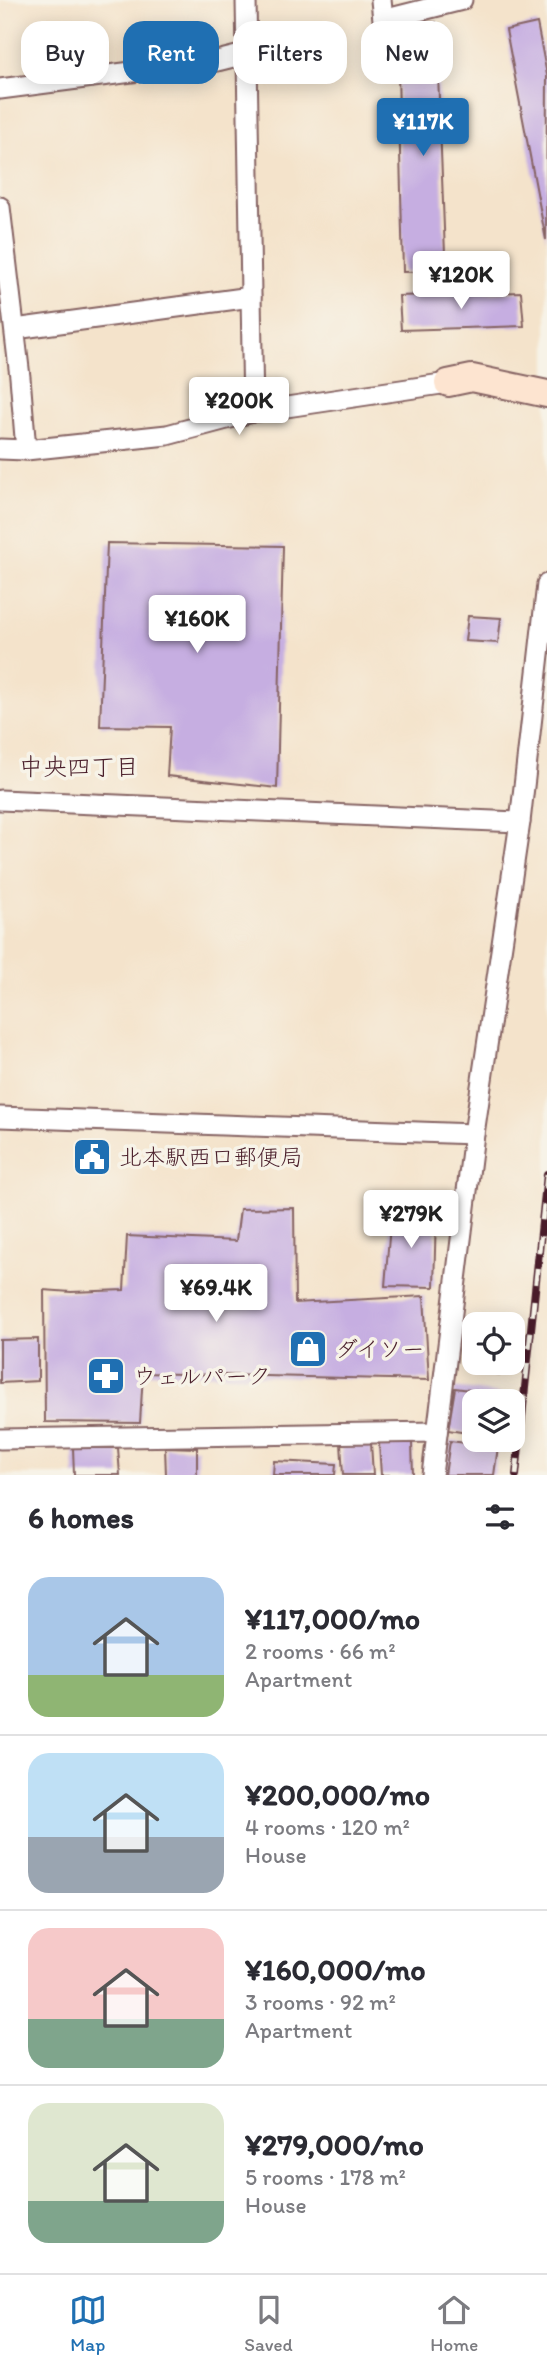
<!DOCTYPE html>
<meta charset="utf-8">
<style>
:root{--surface:#fff;--page:#f7f7f7;--text:#2b2b33;--muted:#7c7c81;--line:#e1e1e2;--accent:#1f6fb2}
body{margin:0;font-family:Itim,"Klee One",sans-serif;background:var(--page);color:var(--text);height:100vh;display:flex;flex-direction:column;font-size:26px;white-space:nowrap}
*{box-sizing:border-box;margin:0}
p{font-size:23px;color:var(--muted)}
.icon{flex:none;width:38px;height:38px;fill:none;stroke:currentColor;stroke-width:2;stroke-linecap:round;stroke-linejoin:round}
.map{position:relative;height:1475px;overflow:hidden}
.side{display:flex;flex-direction:column;background:var(--surface);flex:1}
.side>*{flex:none}
.guide{position:absolute;left:21px;top:21px;width:506px;height:63px;display:flex;gap:14px}
.fabs{position:absolute;left:462px;top:1312px;display:grid;gap:14px}
.fabs a{display:grid;place-items:center;width:63px;height:63px;border-radius:14px;background:var(--surface);box-shadow:0 4px 18px #0003;font-size:35px}
.price{position:absolute;translate:-50% -60px;padding:0 16px;border-radius:7px;background:#fff;color:#222;font-size:23px;line-height:46px;filter:drop-shadow(0 2px 4px #0008)}
.price::after{content:'';position:absolute;left:50%;top:42px;width:21px;height:16px;margin-left:-10px;background:inherit;clip-path:polygon(0 0,100% 0,50% 100%)}
.price.selected{background:var(--accent);color:#fff}
ul{padding:0;list-style:none}
li{display:flex;align-items:center;gap:21px;height:175px;padding:0 28px}
li+li{border-top:2px solid var(--line)}
li span{display:grid;place-items:center;flex:none;width:196px;height:140px;border-radius:21px;color:#555}
li>.icon{margin-inline-start:auto}
span .icon{width:84px;height:84px;fill:#fffc;stroke-width:1}
li b{font-size:30px}
h2{display:flex;justify-content:space-between;align-items:center;height:84px;padding:0 28px;font-size:30px}
.pill{padding:0 24px;border-radius:21px;background:var(--surface);box-shadow:0 4px 18px #0003;font-size:24px;line-height:63px}
.pill.selected{background:var(--accent);color:#fff}
.dock{display:flex;justify-content:space-around;align-items:center;height:98px;border-top:2px solid var(--line);background:var(--surface);font-size:19px;color:var(--muted)}
.dock a{display:grid;justify-items:center;gap:4px}
.dock .selected{color:var(--accent)}
.map>svg:first-child{display:block}
.building{fill:#c6aee1}
.lines{fill:none;stroke-linecap:round;stroke-linejoin:round}
.street-casing{stroke:#866463;stroke-width:23}
.secondary-casing{stroke:#866463;stroke-width:30}
.street{stroke:#fff;stroke-width:19}
.secondary{stroke:#fde4d0;stroke-width:26}
.rail-casing{stroke:#4a1f2b;stroke-width:8}
.rail{stroke:#f7f3e8;stroke-width:5;stroke-dasharray:16;stroke-linecap:butt}
.labels{text-anchor:middle;stroke-width:7;stroke-linejoin:round;paint-order:stroke}
.poi-label{font-size:23px;fill:#4a1f2b;stroke:#f7f3e8;text-anchor:start}
.neighbourhood-label{font-size:24px;fill:#4a1f2b;stroke:#f7f3e8}
</style>
<div class="map">
<svg width="547" height="1475" viewBox="0 0 547 1475">
<rect width="100%" height="100%" fill="#f7f3e8"/>
<filter id="ink" filterUnits="userSpaceOnUse"><feTurbulence type="fractalNoise" baseFrequency=".0143" numOctaves="2"/><feDisplacementMap in="SourceGraphic" scale="14" xChannelSelector="R" yChannelSelector="G"/><feConvolveMatrix kernelMatrix="1 2 1 2 8 2 1 2 1" color-interpolation-filters="sRGB"/></filter>
<filter id="wash" filterUnits="userSpaceOnUse"><feTurbulence type="fractalNoise" baseFrequency=".00686" numOctaves="4" result="noise"/><feDisplacementMap in="SourceGraphic" scale="28" xChannelSelector="R" yChannelSelector="G"/><feGaussianBlur stdDeviation="1.57" result="paint"/><feColorMatrix in="noise" values="0 0 0 0 0 0 0 0 0 0 0 0 0 0 0 0 0 1.4 0 .05"/><feComposite in="paint" operator="in"/></filter>
<g filter="url(#wash)">
<rect width="100%" height="100%" fill="#f4e3cb"/>
<g id="blocks">
<g class="building">
<path d="M 436,22 L 445,254 L 467,256 L 466,280 L 442,282 L 441,271 L 403,272 L 397,32 L 418,32 L 420,23 Z"/>
<path d="M 537,23 L 547,75 L 546,240 L 506,30 Z"/>
<path d="M 521,292 L 524,326 L 401,330 L 399,296 Z"/>
<path d="M 107,543 L 283,546 L 277,788 L 167,776 L 170,727 L 100,726 Z"/>
<path d="M 468,616 L 501,618 L 498,643 L 465,641 Z"/>
<path d="M 294,1208 L 295,1303 L 424,1296 L 429,1380 L 143,1373 L 140,1423 L 45,1422 L 44,1290 L 71,1292 L 124,1290 L 127,1236 L 236,1241 L 240,1209 Z"/>
<path d="M 391,1212 L 436,1215 L 434,1287 L 385,1286 Z"/>
<path d="M 466,1317 L 509,1323 L 474,1325 L 474,1363 L 505,1363 L 504,1375 L 468,1371 L 471,1341 L 462,1339 Z"/>
<path d="M 38,1339 L 38,1381 L 0,1383 L 0,1340 Z"/>
<path d="M 455,1388 L 501,1394 L 500,1402 L 474,1402 L 474,1434 L 448,1430 Z"/>
<path d="M 450,1441 L 498,1447 L 494,1475 L 445,1475 Z"/>
<path d="M 341,1443 L 371,1443 L 373,1475 L 343,1475 Z"/>
<path d="M 379,1443 L 412,1443 L 413,1475 L 381,1475 Z"/>
<path d="M 165,1447 L 197,1448 L 197,1475 L 166,1475 Z"/>
<path d="M 73,1448 L 118,1448 L 120,1475 L 74,1475 Z"/>
<path d="M 274,1461 L 336,1464 L 335,1475 L 273,1475 Z"/>
</g>
</g>
</g>
<g filter="url(#ink)">
<use href="#blocks" fill-opacity="0" stroke="#866463" stroke-width="2"/>
<g class="lines">
<defs>
<g id="street">
<path d="M 246,0 L 253,412"/>
<path d="M 381,0 L 383,20 L 462,0"/>
<path d="M 0,89 L 217,61 L 245,54"/>
<path d="M 0,207 L 20,377 L 26,450"/>
<path d="M 15,329 L 251,297"/>
<path d="M 0,449 L 26,450 L 167,435 L 253,412 L 448,383"/>
<path d="M 0,800 L 520,822"/>
<path d="M 0,1117 L 474,1134"/>
<path d="M 0,1439 L 437,1432"/>
<path d="M 432,1475 L 474,1134 L 520,822 L 547,584"/>
</g>
<path id="secondary" d="M 448,383 L 472,378 L 547,394"/>
</defs>
<use href="#street" class="street-casing"/>
<use href="#secondary" class="secondary-casing"/>
<use href="#street" class="street"/>
<use href="#secondary" class="secondary"/>
<defs>
<path id="rail" d="M 516,1475 L 547,1174"/>
</defs>
<use href="#rail" class="rail-casing"/>
<use href="#rail" class="rail"/>
</g>
</g>
<defs>
<symbol id="civic-square" viewBox="-11 -11 22 22"><rect x="-9" y="-9" width="18" height="18" rx="4" fill="#1f6fb2" stroke="#f7f3e8"/><path d="M-.6-6.5H3V-4.5H.6V-3L4-1V1h2V6H-6V1h2V-1L-.6-3ZM-1.2 2.5V6h2.4V2.5Z" fill="#fff"/></symbol>
<symbol id="shop-square" viewBox="-11 -11 22 22"><rect x="-9" y="-9" width="18" height="18" rx="4" fill="#1f6fb2" stroke="#f7f3e8"/><path d="M-5-2.5h2.3a2.7 3.5 0 0 1 5.4 0H5L5.5 6h-11ZM-1.5-2.5h3a1.5 2.3 0 0 0-3 0Z" fill="#fff"/></symbol>
<symbol id="pharmacy-square" viewBox="-11 -11 22 22"><rect x="-9" y="-9" width="18" height="18" rx="4" fill="#1f6fb2" stroke="#f7f3e8"/><path d="M-2-6h4v4h4v4h-4v4h-4v-4h-4v-4h4Z" fill="#fff"/></symbol>
</defs>
<g fill-rule="evenodd">
<use href="#civic-square" x="70" y="1135" width="44" height="44"/>
<use href="#shop-square" x="286" y="1327" width="44" height="44"/>
<use href="#pharmacy-square" x="84" y="1354" width="44" height="44"/>
</g>
<g class="labels">
<g class="poi-label">
<text x="119" y="1165">北本駅西口郵便局</text>
<text x="335" y="1357">ダイソー</text>
<text x="133" y="1384">ウェルパーク</text>
</g>
<g class="neighbourhood-label">
<text x="79" y="775">中央四丁目</text>
</g>
</g>
</svg>
<div class="fabs">
<a><svg class="icon" aria-label="locate" viewBox="0 0 24 24"><circle cx="12" cy="12" r="6"/><path d="M12 2v4M12 18v4M2 12h4M18 12h4"/></svg></a>
<a><svg class="icon" aria-label="layers" viewBox="0 0 24 24"><path d="M12 4l9 5-9 5-9-5zM3 14l9 5 9-5"/></svg></a>
</div>
<b class="price selected" style="left:423px;top:158px">¥117K</b>
<b class="price" style="left:461px;top:311px">¥120K</b>
<b class="price" style="left:239px;top:437px">¥200K</b>
<b class="price" style="left:197px;top:655px">¥160K</b>
<b class="price" style="left:411px;top:1250px">¥279K</b>
<b class="price" style="left:216px;top:1324px">¥69.4K</b>
<div class="guide">
<a class="pill">Buy</a>
<a class="pill selected">Rent</a>
<a class="pill">Filters</a>
<a class="pill">New</a>
</div>
</div>
<section class="side">
<h2>6 homes<svg class="icon" aria-label="filters" viewBox="0 0 24 24"><path d="M4 7h16M4 17h16"/><circle cx="9" cy="7" r="2"/><circle cx="15" cy="17" r="2"/></svg></h2>
<ul>
<li><span style="background:linear-gradient(#a9c7e8 70%,#8fb573 0)"><svg class="icon" aria-label="home" viewBox="0 0 24 24"><path d="M3 11l9-7 9 7M6 9v11h12V9"/></svg></span><div><b>¥117,000/mo</b><p>2 rooms · 66 m²</p><p>Apartment</p></div></li>
<li><span style="background:linear-gradient(#bfe0f5 60%,#9aa5b1 0)"><svg class="icon" aria-label="home" viewBox="0 0 24 24"><path d="M3 11l9-7 9 7M6 9v11h12V9"/></svg></span><div><b>¥200,000/mo</b><p>4 rooms · 120 m²</p><p>House</p></div></li>
<li><span style="background:linear-gradient(#f6c9c9 65%,#7fa58c 0)"><svg class="icon" aria-label="home" viewBox="0 0 24 24"><path d="M3 11l9-7 9 7M6 9v11h12V9"/></svg></span><div><b>¥160,000/mo</b><p>3 rooms · 92 m²</p><p>Apartment</p></div></li>
<li><span style="background:linear-gradient(#dfe7d0 70%,#7fa58c 0)"><svg class="icon" aria-label="home" viewBox="0 0 24 24"><path d="M3 11l9-7 9 7M6 9v11h12V9"/></svg></span><div><b>¥279,000/mo</b><p>5 rooms · 178 m²</p><p>House</p></div></li>
</ul>
</section>
<nav class="dock">
<a class="selected"><svg class="icon" aria-label="map" viewBox="0 0 24 24"><path d="M3 6l6-2 6 2 6-2v14l-6 2-6-2-6 2zM9 4v14M15 6v14"/></svg>Map</a>
<a><svg class="icon" aria-label="saved" viewBox="0 0 24 24"><path d="M7 4h10v16l-5-4-5 4z"/></svg>Saved</a>
<a><svg class="icon" aria-label="home" viewBox="0 0 24 24"><path d="M3 11l9-7 9 7M6 9v11h12V9"/></svg>Home</a>
</nav>
